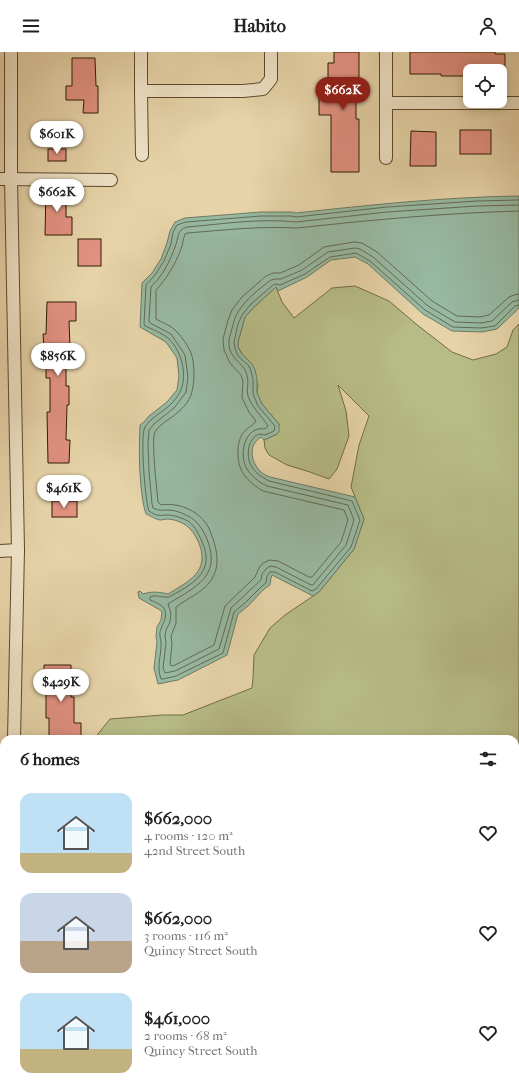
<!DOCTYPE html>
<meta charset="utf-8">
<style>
:root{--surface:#fff;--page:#f2f2f2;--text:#202124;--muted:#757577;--accent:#8f2418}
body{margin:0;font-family:"IM FELL French Canon",serif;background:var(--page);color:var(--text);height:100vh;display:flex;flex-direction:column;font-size:15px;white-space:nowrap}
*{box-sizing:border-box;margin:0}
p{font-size:13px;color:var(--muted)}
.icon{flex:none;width:22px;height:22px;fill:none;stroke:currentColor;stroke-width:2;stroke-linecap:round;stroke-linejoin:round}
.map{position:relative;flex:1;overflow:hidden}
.panel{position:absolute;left:0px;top:683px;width:519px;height:356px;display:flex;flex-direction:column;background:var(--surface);border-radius:12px 12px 0 0;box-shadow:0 2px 10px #0003}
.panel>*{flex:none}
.controls{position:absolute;left:463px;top:12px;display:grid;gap:8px}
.controls a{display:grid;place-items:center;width:44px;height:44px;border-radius:8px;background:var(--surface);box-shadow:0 2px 10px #0003;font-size:20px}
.price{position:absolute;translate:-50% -34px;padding:0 9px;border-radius:14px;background:#fff;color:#222;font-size:13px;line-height:26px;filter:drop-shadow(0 1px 2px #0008)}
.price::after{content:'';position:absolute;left:50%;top:24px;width:12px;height:9px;margin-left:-6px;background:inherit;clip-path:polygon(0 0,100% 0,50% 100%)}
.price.active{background:var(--accent);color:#fff}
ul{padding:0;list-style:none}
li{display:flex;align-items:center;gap:12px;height:100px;padding:0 20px}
li span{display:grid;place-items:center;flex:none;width:112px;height:80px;border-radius:12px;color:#555}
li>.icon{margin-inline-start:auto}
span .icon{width:48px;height:48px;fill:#fffc;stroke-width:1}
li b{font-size:17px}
h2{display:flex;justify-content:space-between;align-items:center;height:48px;padding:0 20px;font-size:17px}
header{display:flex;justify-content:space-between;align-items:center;height:52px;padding:0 20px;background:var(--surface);font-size:18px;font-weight:700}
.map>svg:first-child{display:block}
.green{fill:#b7bc86;stroke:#736c45}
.water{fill:#97b9a2;stroke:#6d7a63}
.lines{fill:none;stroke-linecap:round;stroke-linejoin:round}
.shore{stroke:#636a53;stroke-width:1}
.building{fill:#e19180;stroke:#2f1b04}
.minor-casing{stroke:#5d492d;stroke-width:14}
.minor{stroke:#efe2c6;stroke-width:12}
</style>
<header><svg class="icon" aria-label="menu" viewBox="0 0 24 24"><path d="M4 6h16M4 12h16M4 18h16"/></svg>Habito<svg class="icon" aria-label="person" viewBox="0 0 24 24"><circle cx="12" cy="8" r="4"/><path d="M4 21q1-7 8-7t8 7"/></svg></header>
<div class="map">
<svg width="519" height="1039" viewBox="0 0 519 1039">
<rect width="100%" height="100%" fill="#e6d3a8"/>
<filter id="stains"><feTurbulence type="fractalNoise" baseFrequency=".005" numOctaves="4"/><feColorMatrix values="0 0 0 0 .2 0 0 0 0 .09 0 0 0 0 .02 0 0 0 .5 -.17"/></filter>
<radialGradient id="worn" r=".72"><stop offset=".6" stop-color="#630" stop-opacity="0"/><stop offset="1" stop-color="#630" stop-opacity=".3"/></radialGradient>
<g class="green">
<path d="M 355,234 L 389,249 L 416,272 L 452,300 L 473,308 L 496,302 L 507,295 L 513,278 L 519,272 L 519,880 L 515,883 L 515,687 L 94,687 L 110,667 L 163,663 L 183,663 L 252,636 L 253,626 L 254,603 L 270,576 L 285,563 L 319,540 L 354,497 L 364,467 L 351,435 L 359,393 L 369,364 L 338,333 L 346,359 L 349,384 L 337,417 L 329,427 L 310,420 L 287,413 L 269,403 L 265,396 L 264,388 L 277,382 L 279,372 L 262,352 L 257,341 L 258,333 L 245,306 L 242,302 L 238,295 L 238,290 L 245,265 L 254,255 L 276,235 L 282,250 L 294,266 L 332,236 Z"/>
<path d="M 519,925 L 519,1039 L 503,1039 L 493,1035 L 515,1035 L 515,928 Z"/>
<path d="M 157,1035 L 321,1035 L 316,1039 L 146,1039 Z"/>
<path d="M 377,1035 L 478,1035 L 478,1039 L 373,1039 Z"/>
</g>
<g class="water">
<path d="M 519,144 L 519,256 L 497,277 L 482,280 L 452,279 L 423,262 L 368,212 L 355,205 L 331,208 L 307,225 L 278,239 L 276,235 L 254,255 L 245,265 L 238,290 L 238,295 L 242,302 L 252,312 L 255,318 L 257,327 L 257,341 L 262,352 L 279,372 L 279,380 L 277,382 L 264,388 L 261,385 C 258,387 256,389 254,392 C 249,402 254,414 262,421 C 264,422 267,424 270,425 L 355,445 L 364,467 L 354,497 L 319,540 L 313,544 L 272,523 L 271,526 L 270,533 L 264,537 L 248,554 L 238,562 L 227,603 L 178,628 L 158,632 L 154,616 L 157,590 L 156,584 L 157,575 L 161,568 L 162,560 L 160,558 L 139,546 L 138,540 L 140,539 L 143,542 C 152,539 159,540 168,542 C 189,529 210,520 199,491 C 195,483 192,477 184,472 C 179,469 172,467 167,467 C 165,467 163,468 161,468 C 156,468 151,464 146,462 C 143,453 142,444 141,434 C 139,414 139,394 140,373 L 144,370 L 149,364 L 167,350 L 177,338 L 179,324 L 177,306 L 166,290 L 140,275 L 142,231 L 152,221 L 161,207 L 167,191 L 170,179 L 175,170 L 185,166 L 261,160 L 292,160 L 296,161 C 370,153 444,145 519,144 Z"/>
<path d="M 4,865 L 4,1035 L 142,1035 L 138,1039 L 0,1039 L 0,867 L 2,867 Z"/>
<path d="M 519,887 L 519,917 L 515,920 L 515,890 Z"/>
<path d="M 331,1035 L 368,1035 L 365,1039 L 325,1039 Z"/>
</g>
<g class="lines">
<g class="shore">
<path d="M 519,148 L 477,149 L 387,155 L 296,165 L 291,164 L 261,164 L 186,170 L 177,173 L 173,180 L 171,192 L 164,209 L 155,223 L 146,233 L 144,272 L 145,274 C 152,277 164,282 169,287 C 182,300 187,321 181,338 C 179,343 174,349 170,353 C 162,361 151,365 145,375 C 140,382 145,450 149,459 C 152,461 155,463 158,463 C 161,464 164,463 167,463 C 174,463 182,466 188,469 C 196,475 199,483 203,492 C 215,521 191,533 169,545 C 163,546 155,542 150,545 L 150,548 C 155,550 164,553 165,559 C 167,566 163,571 161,577 C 159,581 160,585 161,589 C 162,603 156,613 161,627 L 163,627 L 176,624 L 223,601 L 234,560 L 245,551 L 262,534 L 266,531 L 267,524 L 270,520 L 275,520 L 312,539 L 316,537 L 351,495 L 360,468 L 352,449 L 269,429 C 262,425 256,422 252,415 C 247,409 247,394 252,388 C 253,385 257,383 259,382 L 265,383 L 274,379 L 275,374 L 258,354 L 253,342 L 253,327 L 251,319 L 249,314 L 238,304 L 235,296 L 234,290 L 238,272 L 242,263 L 251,252 L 273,233 L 276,232 L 280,233 L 305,222 L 330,205 L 356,201 L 370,209 L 425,258 L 453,275 L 481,276 L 495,274 L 515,254 L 519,253"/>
<path d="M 519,153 L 477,154 L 387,160 L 296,170 C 260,166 223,172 187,175 C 176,178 179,186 175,195 C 171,206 166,217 159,226 C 157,229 153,232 151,235 L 149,269 L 150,271 L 171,282 L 185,303 L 188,325 L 186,340 L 184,343 L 174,356 L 155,371 L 149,378 L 148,392 L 149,419 L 152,452 L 153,456 C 160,459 161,458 168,458 C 175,458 182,461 188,464 C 198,469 203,478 207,487 C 222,525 195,535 168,552 L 171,561 L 170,570 L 166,578 L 165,584 L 166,591 L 163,616 L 165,621 L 175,619 L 219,597 L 231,556 L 261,528 L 262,522 L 266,517 L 270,514 L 276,515 L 311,533 L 313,533 L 346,493 L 354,468 L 348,453 L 267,434 C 259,430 252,425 247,417 C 238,403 245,373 265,377 L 268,374 C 262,364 252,356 248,344 C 246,336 250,330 246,320 C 243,312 234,309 230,298 C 228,291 229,287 231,280 C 233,274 234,266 238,260 C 246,247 259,237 271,228 L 275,227 L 281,227 L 302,218 L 328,200 L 355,196 L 360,197 L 373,205 L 428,254 L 455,270 L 481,271 L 492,269 L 512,250 L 519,248"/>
<path d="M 519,159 C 445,161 371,168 297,176 C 260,174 224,178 188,181 L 185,182 C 183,187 183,192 181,197 C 175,213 167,226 156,238 L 156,267 C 163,271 172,274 177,280 C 182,285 188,294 191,301 C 195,312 195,331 191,343 C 189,349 183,356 178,360 C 171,367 160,371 155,380 C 151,389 157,438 158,450 L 161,453 C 177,450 198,458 207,473 C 210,477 211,482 213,487 C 217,498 219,512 214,523 C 207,539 189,545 176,555 L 176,571 L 171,584 L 172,591 L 170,613 L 173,614 L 214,593 L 225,554 L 255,525 L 259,516 L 263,511 L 270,508 L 278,509 L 309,525 L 312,525 L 341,490 L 348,468 L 344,458 L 263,439 C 247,429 237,419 238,399 C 238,393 239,387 243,381 C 246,376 253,374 256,369 L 249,360 L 242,346 L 243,329 L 241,323 L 230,311 L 224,298 L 223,287 L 228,268 L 232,258 L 242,245 L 266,224 L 273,221 L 280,221 L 299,213 L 324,195 L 354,190 L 362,191 L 377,200 L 432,249 L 457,264 L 480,265 L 489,263 L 509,245 L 514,243 L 519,242"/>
</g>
</g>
<g class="building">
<path d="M 334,0 L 359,0 L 359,35 L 356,35 L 356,67 L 359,67 L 359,120 L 331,120 L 331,63 L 319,63 L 319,39 L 328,39 L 328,11 L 334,11 Z"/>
<path d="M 410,0 L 495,0 L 495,2 L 505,2 L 505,19 L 470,19 L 470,24 L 441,24 L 441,22 L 410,22 Z"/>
<path d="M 72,6 L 95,6 L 96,34 L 98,34 L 98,61 L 83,61 L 84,48 L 66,48 L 66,34 L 72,34 Z"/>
<rect x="460" y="78" width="31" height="24"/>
<path d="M 411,79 L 436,80 L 436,114 L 410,114 Z"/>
<rect x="48" y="97" width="18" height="12"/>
<path d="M 46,135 L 66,135 L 66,165 L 72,165 L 72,183 L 45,183 Z"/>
<rect x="78" y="187" width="23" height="27"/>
<path d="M 47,250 L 76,250 L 76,269 L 69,269 L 70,295 L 66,295 L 66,334 L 69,334 L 69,353 L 67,353 L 66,388 L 70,388 L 69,411 L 48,411 L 47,360 L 50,360 L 50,326 L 46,326 L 46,296 L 44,296 L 43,282 L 46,282 Z"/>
<rect x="52" y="449" width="25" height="16"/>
<path d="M 44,613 L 71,613 L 71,645 L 74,645 L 74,671 L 81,671 L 81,687 L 49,687 L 49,666 L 46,666 L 46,630 L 44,630 Z"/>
</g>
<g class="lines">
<defs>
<g id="minor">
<path d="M 11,0 L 11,127 L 18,498 L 14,687"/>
<path d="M 141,0 L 141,39 L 243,39 L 263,37 L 271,27 L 271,0"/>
<path d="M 386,0 L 386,106"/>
<path d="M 141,39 L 142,103"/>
<path d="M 386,51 L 519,51"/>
<path d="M 0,127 L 111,128"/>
<path d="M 0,499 L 18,498"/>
</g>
</defs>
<use href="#minor" class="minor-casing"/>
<use href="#minor" class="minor"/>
</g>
<rect width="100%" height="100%" filter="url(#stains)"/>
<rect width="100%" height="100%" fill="url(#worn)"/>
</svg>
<div class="controls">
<a><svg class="icon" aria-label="locate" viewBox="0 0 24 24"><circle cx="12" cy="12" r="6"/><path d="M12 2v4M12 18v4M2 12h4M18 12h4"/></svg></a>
</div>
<b class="price active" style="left:343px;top:59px">$662K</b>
<b class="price" style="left:57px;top:103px">$601K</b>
<b class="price" style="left:57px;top:161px">$662K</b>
<b class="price" style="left:58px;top:325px">$856K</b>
<b class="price" style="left:64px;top:457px">$461K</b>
<b class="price" style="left:61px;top:651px">$429K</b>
<section class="panel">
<h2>6 homes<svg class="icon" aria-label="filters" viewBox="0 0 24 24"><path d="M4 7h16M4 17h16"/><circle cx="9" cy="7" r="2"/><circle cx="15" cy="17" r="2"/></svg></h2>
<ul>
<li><span style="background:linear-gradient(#bfe0f5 75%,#c2b280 0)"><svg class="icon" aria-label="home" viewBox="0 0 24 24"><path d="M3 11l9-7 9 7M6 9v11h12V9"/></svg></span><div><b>$662,000</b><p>4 rooms · 120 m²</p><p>42nd Street South</p></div><svg class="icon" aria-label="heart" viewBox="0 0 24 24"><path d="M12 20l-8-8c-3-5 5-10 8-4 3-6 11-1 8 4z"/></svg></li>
<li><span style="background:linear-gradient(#c9d6e8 60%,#b9a48a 0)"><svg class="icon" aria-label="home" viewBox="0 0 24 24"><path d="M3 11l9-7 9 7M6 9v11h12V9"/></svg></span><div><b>$662,000</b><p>3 rooms · 116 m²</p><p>Quincy Street South</p></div><svg class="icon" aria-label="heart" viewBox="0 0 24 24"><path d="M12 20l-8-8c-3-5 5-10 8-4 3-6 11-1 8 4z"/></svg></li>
<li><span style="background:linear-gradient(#bfe0f5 70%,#c2b280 0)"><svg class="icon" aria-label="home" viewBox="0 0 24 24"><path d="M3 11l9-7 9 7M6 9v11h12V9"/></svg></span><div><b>$461,000</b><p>2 rooms · 68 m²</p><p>Quincy Street South</p></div><svg class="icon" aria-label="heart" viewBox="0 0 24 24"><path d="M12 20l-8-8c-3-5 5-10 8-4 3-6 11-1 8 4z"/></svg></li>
</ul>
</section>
</div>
